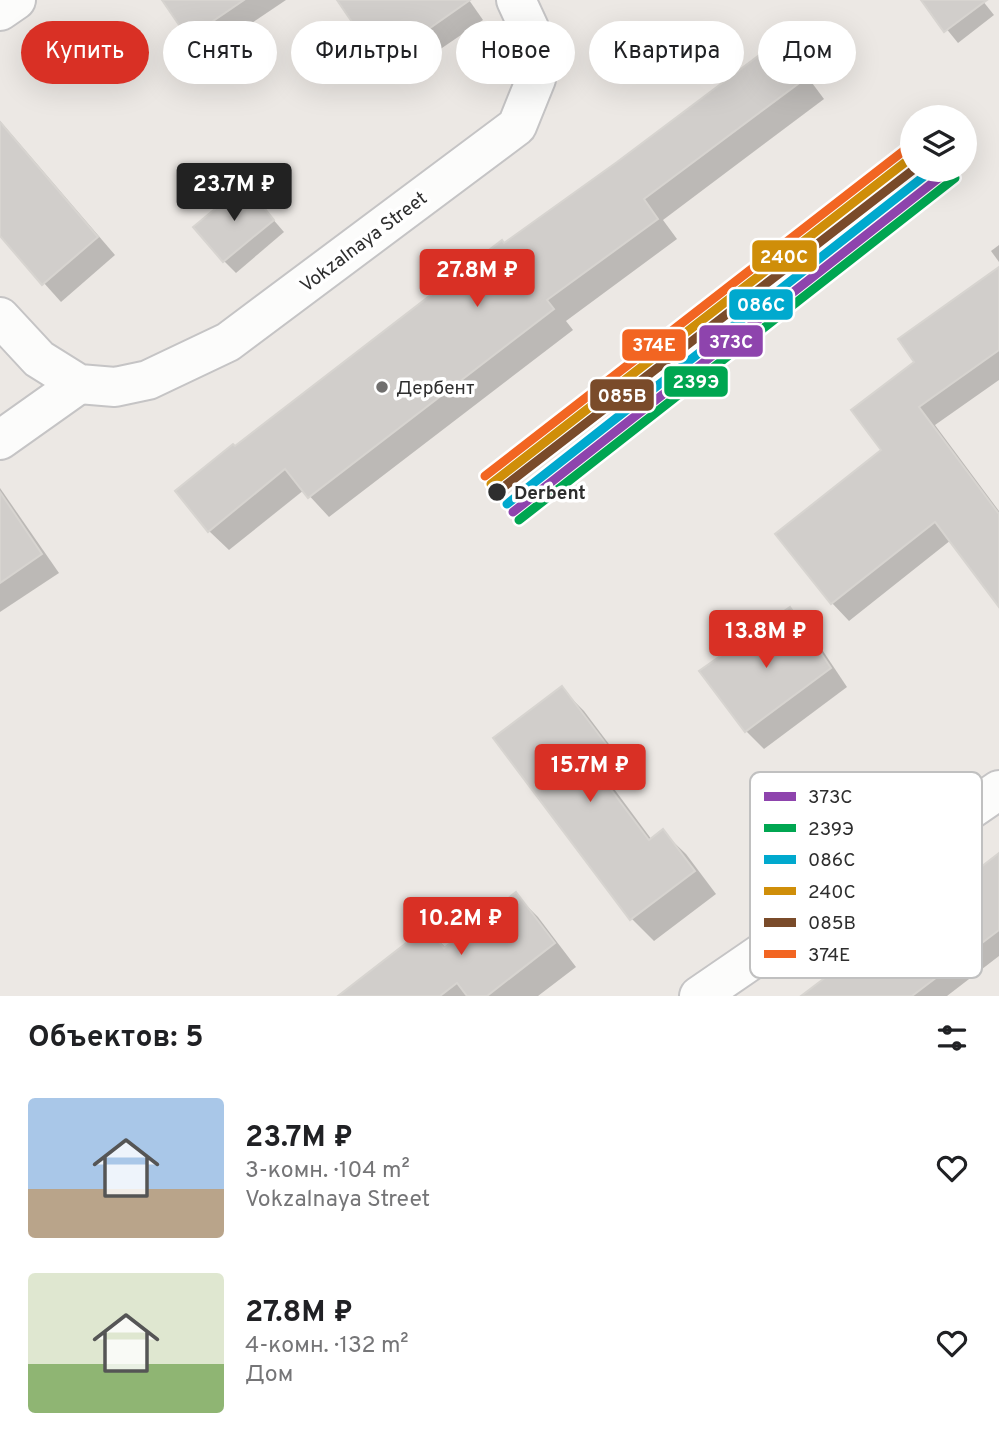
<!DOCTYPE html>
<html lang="ru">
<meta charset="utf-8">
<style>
:root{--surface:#fff;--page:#f6f6f6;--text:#202124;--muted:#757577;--accent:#d93025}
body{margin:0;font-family:Overpass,sans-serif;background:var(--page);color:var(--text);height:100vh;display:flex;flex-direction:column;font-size:26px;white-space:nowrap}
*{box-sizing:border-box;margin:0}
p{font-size:23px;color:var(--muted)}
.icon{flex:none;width:38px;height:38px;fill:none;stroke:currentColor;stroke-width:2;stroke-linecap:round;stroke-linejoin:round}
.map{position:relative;height:996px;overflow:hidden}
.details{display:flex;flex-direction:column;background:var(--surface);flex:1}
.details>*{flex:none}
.hud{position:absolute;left:21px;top:21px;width:957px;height:63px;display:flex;gap:14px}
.buttons{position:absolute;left:900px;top:105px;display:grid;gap:14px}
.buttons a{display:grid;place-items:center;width:77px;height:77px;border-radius:50%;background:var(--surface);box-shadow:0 7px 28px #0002;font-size:35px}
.price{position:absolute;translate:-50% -60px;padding:0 16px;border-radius:7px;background:var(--accent);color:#fff;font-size:23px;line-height:46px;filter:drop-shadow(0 2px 4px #0008)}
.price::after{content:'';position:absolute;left:50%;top:42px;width:21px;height:16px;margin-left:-10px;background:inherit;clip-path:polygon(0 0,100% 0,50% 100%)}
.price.current{background:#222;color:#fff}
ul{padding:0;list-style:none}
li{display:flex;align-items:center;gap:21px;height:175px;padding:0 28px}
li span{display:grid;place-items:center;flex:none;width:196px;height:140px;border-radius:7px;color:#555}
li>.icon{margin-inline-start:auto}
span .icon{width:84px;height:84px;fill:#fffc;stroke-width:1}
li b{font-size:30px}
h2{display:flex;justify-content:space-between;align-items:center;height:84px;padding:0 28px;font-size:30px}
.pill{padding:0 24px;border-radius:32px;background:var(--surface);box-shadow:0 7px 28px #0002;font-size:24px;line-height:63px}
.pill.current{background:var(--accent);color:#fff}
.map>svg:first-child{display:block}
.shadow{fill:#0003}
.building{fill:#d1cecb;stroke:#d7d4d0;stroke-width:2}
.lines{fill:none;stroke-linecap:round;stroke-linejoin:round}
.minor-casing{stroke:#c5c4c5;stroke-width:42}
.minor{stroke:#fcfcfb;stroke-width:38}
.rail-1-casing{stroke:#fff;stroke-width:14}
.rail-2-casing{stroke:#fff;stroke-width:14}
.rail-3-casing{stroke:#fff;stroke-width:14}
.rail-4-casing{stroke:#fff;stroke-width:14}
.rail-5-casing{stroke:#fff;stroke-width:14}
.rail-6-casing{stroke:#fff;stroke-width:14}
.rail-1{stroke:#8e44ad;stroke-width:9}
.rail-2{stroke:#00a651;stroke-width:9}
.rail-3{stroke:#00a9ce;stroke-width:9}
.rail-4{stroke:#cf8e09;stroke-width:9}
.rail-5{stroke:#7a4b2a;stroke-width:9}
.rail-6{stroke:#f26522;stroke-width:9}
.poi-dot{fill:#706f6e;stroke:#fff;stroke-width:2.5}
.stop-dot{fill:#2e2e2e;stroke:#fff;stroke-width:2.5}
.labels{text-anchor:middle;stroke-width:7;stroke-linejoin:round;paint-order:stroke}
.street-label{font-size:19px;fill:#2e2e2e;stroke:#fff}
.poi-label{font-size:19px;fill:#2e2e2e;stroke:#fff;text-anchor:start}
.stop-label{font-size:19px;font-weight:bold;fill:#2e2e2e;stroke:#fff;text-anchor:start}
.key{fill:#fff;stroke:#c0c0c0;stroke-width:2}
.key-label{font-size:19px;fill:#2e2e2e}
.line-badge{stroke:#fff;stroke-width:2.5}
.badge-label{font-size:19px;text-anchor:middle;font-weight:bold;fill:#fff}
</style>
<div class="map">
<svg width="999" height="996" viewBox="0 0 999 996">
<rect width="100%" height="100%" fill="#ece8e4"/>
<g class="shadow">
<path d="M 164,0 L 286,0 L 206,54 L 189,37 Z"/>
<path d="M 339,0 L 469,0 L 483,20 L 398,78 L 381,61 Z"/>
<path d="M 923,0 L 982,0 L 994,15 L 958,43 Z"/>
<path d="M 778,44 L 798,64 L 824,99 L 663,220 L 677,239 L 566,321 L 573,330 L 329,517 L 304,490 L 229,550 L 209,531 L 235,448 Z"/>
<path d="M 0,121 L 115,255 L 61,302 L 0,234 Z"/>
<path d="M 245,187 L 284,232 L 236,273 L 224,261 Z"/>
<path d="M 999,245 L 999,262 L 991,251 Z"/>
<path d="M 999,269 L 999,380 L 935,425 L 999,511 L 999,604 L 951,540 L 849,621 L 832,603 L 883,450 L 917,362 Z"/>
<path d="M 0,488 L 59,573 L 0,612 Z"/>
<path d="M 790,609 L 807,627 L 847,687 L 764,749 L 746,731 L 701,671 Z"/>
<path d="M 562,689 L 584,711 L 627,768 L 609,782 L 652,840 L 663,832 L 686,854 L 716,894 L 654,941 L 632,919 Z"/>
<path d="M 999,855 L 999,956 L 947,996 L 835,996 L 890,930 L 929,893 L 938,902 Z"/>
<path d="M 515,894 L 538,917 L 576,967 L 538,996 L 348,996 L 427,929 L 446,948 Z"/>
</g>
<g class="building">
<path d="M 162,0 L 244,0 L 188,38 Z"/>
<path d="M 337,0 L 470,0 L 380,63 Z"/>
<path d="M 921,0 L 987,0 L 944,32 Z"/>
<path d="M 778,41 L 806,78 L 644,199 L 658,219 L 547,300 L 554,309 L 308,498 L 285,469 L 208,532 L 175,491 L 233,444 L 235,446 L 502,240 L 504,243 L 617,162 Z"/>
<path d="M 0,122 L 98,237 L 42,285 L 0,236 Z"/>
<path d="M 245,184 L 274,220 L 223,262 L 193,227 Z"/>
<path d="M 999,267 L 999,350 L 919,407 L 999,514 L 999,607 L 935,522 L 831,604 L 775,534 L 881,450 L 851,410 L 914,362 L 898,339 Z"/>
<path d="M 0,492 L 42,554 L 0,583 Z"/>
<path d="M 790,607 L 831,668 L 745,732 L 699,671 Z"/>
<path d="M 562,686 L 606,744 L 588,759 L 649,840 L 663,829 L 695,871 L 630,920 L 493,738 Z"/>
<path d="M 999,853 L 999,930 L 912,996 L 801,996 L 888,930 L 885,925 L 930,891 L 937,901 Z"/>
<path d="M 516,892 L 555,943 L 487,996 L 467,996 L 457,983 L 440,996 L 338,996 L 427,927 L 444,948 Z"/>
</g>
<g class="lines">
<defs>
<g id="minor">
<path d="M 0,11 L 16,0"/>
<path d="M 0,317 L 39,359 L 79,384 L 115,387 L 148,380 L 228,342 L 517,126 L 536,79 L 536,43 L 516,0"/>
<path d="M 0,440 L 79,384"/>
<path d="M 699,996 L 999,790"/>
</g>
</defs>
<use href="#minor" class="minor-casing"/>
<use href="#minor" class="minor"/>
<defs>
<path id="rail-1" d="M 513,512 L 949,170"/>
<path id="rail-2" d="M 519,520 L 955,178"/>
<path id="rail-3" d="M 507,504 L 932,170"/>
<path id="rail-4" d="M 491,484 L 912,157"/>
<path id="rail-5" d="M 497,492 L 913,170"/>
<path id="rail-6" d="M 485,476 L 906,149"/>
</defs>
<use href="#rail-1" class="rail-1-casing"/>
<use href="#rail-2" class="rail-2-casing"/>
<use href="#rail-3" class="rail-3-casing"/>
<use href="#rail-4" class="rail-4-casing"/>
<use href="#rail-5" class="rail-5-casing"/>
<use href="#rail-6" class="rail-6-casing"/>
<use href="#rail-1" class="rail-1"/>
<use href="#rail-2" class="rail-2"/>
<use href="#rail-3" class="rail-3"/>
<use href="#rail-4" class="rail-4"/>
<use href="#rail-5" class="rail-5"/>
<use href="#rail-6" class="rail-6"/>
</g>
<circle class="poi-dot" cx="382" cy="387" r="7"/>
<circle class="stop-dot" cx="497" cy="492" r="10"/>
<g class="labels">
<g class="street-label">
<text transform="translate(363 241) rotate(-37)" y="7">Vokzalnaya Street</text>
</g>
<g class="poi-label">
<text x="396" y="394">Дербент</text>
</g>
<g class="stop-label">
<text x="514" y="499">Derbent</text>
</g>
</g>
<rect x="750" y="772" width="232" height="206" rx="10" class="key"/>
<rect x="764" y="792" width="32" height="9" fill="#8e44ad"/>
<rect x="764" y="824" width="32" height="8" fill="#00a651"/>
<rect x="764" y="855" width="32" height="9" fill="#00a9ce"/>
<rect x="764" y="887" width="32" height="8" fill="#cf8e09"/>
<rect x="764" y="918" width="32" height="9" fill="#7a4b2a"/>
<rect x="764" y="950" width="32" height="8" fill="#f26522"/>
<g class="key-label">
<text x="808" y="803">373C</text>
<text x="808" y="835">239Э</text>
<text x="808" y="866">086С</text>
<text x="808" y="898">240С</text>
<text x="808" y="929">085В</text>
<text x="808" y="961">374Е</text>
</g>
<g class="line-badge">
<rect x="751" y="239" width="67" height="34" rx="7" fill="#cf8e09"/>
<rect x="728" y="288" width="66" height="33" rx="7" fill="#00a9ce"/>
<rect x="698" y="324" width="66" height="34" rx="7" fill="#8e44ad"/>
<rect x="621" y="328" width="66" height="34" rx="7" fill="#f26522"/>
<rect x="663" y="365" width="66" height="33" rx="7" fill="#00a651"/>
<rect x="589" y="378" width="66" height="34" rx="7" fill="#7a4b2a"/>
</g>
<g class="badge-label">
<text x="784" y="263">240С</text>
<text x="761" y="311">086С</text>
<text x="731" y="348">373C</text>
<text x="654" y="351">374Е</text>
<text x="696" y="388">239Э</text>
<text x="622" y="402">085В</text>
</g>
</svg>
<div class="buttons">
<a><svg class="icon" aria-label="layers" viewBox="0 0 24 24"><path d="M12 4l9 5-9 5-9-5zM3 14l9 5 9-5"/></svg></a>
</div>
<b class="price current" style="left:234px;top:223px">23.7M ₽</b>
<b class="price" style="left:477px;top:309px">27.8M ₽</b>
<b class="price" style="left:766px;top:670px">13.8M ₽</b>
<b class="price" style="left:590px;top:804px">15.7M ₽</b>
<b class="price" style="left:461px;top:957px">10.2M ₽</b>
<div class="hud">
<a class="pill current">Купить</a>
<a class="pill">Снять</a>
<a class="pill">Фильтры</a>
<a class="pill">Новое</a>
<a class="pill">Квартира</a>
<a class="pill">Дом</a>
</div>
</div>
<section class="details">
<h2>Объектов: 5<svg class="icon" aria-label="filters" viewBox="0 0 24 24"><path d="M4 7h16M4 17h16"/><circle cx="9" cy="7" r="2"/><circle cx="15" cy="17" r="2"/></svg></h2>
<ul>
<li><span style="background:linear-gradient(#a9c7e8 65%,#b9a48a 0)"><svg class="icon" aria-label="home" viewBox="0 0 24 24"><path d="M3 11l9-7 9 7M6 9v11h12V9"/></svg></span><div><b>23.7M ₽</b><p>3-комн. · 104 m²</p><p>Vokzalnaya Street</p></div><svg class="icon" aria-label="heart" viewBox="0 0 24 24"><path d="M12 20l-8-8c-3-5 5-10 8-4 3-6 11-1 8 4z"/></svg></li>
<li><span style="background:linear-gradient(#dfe7d0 65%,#8fb573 0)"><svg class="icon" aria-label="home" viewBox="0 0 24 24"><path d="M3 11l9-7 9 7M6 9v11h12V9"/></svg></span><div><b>27.8M ₽</b><p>4-комн. · 132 m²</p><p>Дом</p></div><svg class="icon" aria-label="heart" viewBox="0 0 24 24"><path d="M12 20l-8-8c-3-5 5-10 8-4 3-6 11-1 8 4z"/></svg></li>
</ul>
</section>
